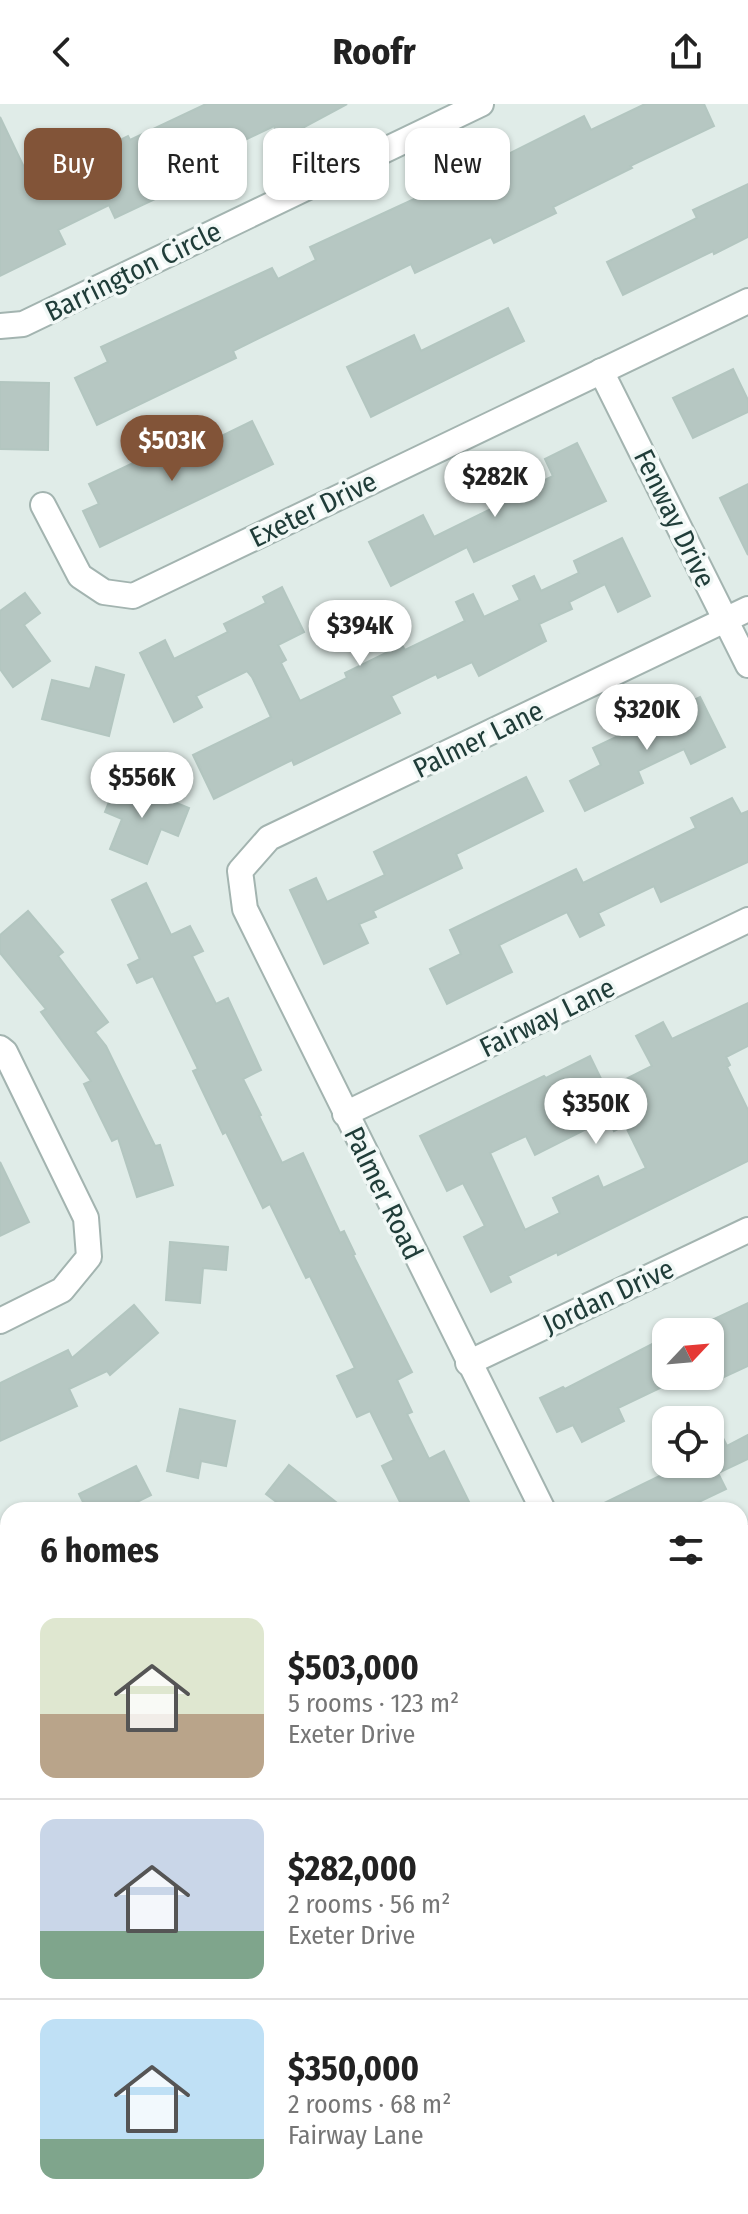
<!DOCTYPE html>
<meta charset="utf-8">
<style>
:root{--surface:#fff;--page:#f6f6f6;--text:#222;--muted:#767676;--line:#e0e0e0;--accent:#825438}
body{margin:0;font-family:"Fira Sans Condensed",sans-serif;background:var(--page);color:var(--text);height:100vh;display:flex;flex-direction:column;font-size:30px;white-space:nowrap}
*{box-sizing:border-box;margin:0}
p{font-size:26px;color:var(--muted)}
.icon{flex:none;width:44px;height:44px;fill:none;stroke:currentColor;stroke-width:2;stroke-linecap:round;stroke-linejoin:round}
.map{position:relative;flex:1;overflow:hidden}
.drawer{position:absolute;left:0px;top:1398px;width:748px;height:712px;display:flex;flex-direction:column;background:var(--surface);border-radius:24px 24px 0 0;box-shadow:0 2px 6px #0004}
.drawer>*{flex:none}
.guide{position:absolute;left:24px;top:24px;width:700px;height:72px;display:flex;gap:16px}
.needle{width:52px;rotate:64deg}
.fabs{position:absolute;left:652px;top:1214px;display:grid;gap:16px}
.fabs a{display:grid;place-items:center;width:72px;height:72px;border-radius:16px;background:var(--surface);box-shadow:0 2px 6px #0004;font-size:40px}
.price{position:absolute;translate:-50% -68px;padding:0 18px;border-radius:28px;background:#fff;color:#222;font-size:26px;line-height:52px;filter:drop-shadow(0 2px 4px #0008)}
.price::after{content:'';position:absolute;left:50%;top:48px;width:24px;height:18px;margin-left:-12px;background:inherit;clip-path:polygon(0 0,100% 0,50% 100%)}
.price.selected{background:var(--accent);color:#fff}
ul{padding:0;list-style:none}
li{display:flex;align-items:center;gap:24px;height:200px;padding:0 40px}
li+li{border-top:2px solid var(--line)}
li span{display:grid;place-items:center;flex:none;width:224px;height:160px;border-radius:16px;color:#555}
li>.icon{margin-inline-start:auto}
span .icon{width:96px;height:96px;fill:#fffc;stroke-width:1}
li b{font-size:34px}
h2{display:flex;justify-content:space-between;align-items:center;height:96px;padding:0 40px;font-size:34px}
.pill{padding:0 28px;border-radius:16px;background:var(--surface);box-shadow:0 2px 6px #0004;font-size:28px;line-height:72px}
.pill.selected{background:var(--accent);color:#fff}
header{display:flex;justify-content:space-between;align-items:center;height:104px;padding:0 40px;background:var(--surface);font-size:36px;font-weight:700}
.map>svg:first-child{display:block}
.building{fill:#b6c7c2;stroke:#b3c6c0;stroke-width:2;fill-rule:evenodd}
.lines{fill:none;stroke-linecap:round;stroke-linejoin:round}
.minor-casing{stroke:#a3b4b0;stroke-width:28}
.minor{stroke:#fff;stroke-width:24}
.labels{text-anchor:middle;stroke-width:7;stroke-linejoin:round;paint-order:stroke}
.street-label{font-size:28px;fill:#203d39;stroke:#f1f8f6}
</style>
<header><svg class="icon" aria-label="back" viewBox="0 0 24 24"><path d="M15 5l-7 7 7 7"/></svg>Roofr<svg class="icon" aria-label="share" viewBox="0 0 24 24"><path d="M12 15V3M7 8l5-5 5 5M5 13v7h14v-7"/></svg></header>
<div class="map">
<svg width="748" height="2110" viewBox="0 0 748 2110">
<rect width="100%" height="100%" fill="#e0ece8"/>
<g class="building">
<path d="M 206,0 L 347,0 L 280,36 L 274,22 L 230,43 L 231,46 L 201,60 L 206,71 L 115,114 L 109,101 L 58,126 L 65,140 L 0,172 L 0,13 L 32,80 L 128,32 L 130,36 Z"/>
<path d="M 645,0 L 704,0 L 714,22 L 630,62 L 632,64 L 553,103 L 556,109 L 494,139 L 491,133 L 415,169 L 411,160 L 233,247 L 236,254 L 97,321 L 75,274 L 108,258 L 101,243 L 272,164 L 278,175 L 316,156 L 310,143 L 462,73 L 584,12 L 591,26 Z"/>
<path d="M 748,80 L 748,133 L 714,150 L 713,147 L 623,191 L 607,158 L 697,114 L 693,106 Z"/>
<path d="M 508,204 L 524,237 L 371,313 L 347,263 L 414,231 L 421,247 Z"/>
<path d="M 733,265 L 748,296 L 748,308 L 693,334 L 673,294 Z"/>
<path d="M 0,278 L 49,279 L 48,346 L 0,345 Z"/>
<path d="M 252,317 L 273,360 L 100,443 L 83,407 L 99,400 L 89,380 L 156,348 L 162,361 Z"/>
<path d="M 577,339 L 606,397 L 474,458 L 467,443 L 391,482 L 369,438 L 423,411 L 434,433 L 491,405 L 482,387 L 509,374 L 517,390 L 553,372 L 545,355 Z"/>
<path d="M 748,380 L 748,451 L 720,394 Z"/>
<path d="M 622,434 L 650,492 L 618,508 L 605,480 L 569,498 L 572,505 L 539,520 L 546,537 L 479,572 L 472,558 L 438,574 L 436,570 L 391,592 L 400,609 L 294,661 L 292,656 L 214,695 L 193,651 L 271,613 L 252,573 L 247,567 L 196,592 L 202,603 L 174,618 L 140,549 L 165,536 L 174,555 L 228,528 L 224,520 L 266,499 L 263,493 L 282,483 L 304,528 L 278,541 L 286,556 L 281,559 L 300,597 L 347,574 L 345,569 L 402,541 L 405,546 L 465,517 L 456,498 L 473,490 L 484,513 L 520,496 L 513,482 L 534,472 L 541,487 L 579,469 L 574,457 Z"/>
<path d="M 25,489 L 40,509 L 24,521 L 50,557 L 13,583 L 0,565 L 0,507 Z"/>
<path d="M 96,563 L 124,571 L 109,632 L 42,615 L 52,576 L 90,585 Z"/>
<path d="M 700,593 L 725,643 L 691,660 L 684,645 L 638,667 L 643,679 L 585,707 L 570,677 L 601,661 L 593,644 Z"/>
<path d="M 526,673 L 543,707 L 456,750 L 462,764 L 373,807 L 376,813 L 359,820 L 368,839 L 324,860 L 290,786 L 316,774 L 327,798 L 385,771 L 374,748 Z"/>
<path d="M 118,675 L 189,704 L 178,732 L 161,725 L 147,760 L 110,745 L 122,715 L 105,708 Z"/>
<path d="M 732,694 L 741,710 L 748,707 L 748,758 L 661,798 L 654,782 L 598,809 L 604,821 L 580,833 L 567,808 L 499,841 L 512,868 L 447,900 L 430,865 L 461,850 L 450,826 L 576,765 L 583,779 L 696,724 L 691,714 Z"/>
<path d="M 146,779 L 171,831 L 190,822 L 203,847 L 192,852 L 216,900 L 228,894 L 261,966 L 243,975 L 261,1011 L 259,1012 L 282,1059 L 303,1049 L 340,1129 L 344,1127 L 355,1150 L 353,1151 L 412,1268 L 397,1276 L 412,1308 L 407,1310 L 429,1355 L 444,1347 L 473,1406 L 404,1406 L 382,1362 L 394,1356 L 370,1307 L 357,1313 L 337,1272 L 355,1264 L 310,1172 L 306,1174 L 270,1100 L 263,1104 L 226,1028 L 223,1030 L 193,967 L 198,965 L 153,872 L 137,879 L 128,861 L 140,855 L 112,796 Z"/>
<path d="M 28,807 L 63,848 L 58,852 L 108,918 L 95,928 L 106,942 L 155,1042 L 160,1041 L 173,1081 L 137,1093 L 118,1034 L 112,1037 L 84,980 L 91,977 L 41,908 L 46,905 L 0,849 L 0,831 Z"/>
<path d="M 748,899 L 748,942 L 726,953 L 730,961 L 727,963 L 748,1006 L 748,1057 L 558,1151 L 557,1148 L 508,1172 L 511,1178 L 491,1188 L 464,1133 L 485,1122 L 463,1079 L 447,1087 L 420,1032 L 544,972 L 546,974 L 590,952 L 606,985 L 652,962 L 636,932 L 663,918 L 672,935 ZM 608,1014 L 614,1027 L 625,1021 L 646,1064 L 603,1084 L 598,1072 L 553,1094 L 560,1109 L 525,1126 L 490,1049 L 526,1032 L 535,1051 Z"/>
<path d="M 0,1058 L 29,1118 L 0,1132 Z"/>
<path d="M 170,1138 L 228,1143 L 226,1166 L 203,1164 L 200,1199 L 166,1196 Z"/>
<path d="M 748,1199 L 748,1262 L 722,1274 L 710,1250 L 710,1217 Z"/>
<path d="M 134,1201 L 158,1229 L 110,1271 L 107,1267 L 69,1285 L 77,1302 L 0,1337 L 0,1279 L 68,1246 L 72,1254 Z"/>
<path d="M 666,1233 L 666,1281 L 618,1304 L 624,1317 L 582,1338 L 573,1321 L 557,1328 L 540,1294 L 563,1283 L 565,1285 Z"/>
<path d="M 180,1305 L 235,1317 L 226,1362 L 201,1357 L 198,1374 L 167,1367 Z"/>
<path d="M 710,1308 L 727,1342 L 748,1331 L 748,1355 L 718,1369 L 726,1385 L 682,1406 L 590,1406 L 672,1366 L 669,1360 L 710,1360 Z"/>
<path d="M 289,1361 L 346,1406 L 287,1406 L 266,1390 Z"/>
<path d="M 136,1362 L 151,1391 L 121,1406 L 87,1406 L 79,1390 Z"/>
</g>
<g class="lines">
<defs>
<g id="minor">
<path d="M 0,222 L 23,220 L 481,0"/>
<path d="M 601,267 L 748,561"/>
<path d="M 43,401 L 80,472 L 104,488 L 133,492 L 748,197"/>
<path d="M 0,944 L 5,948 L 86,1114 L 89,1153 L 62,1186 L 0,1217"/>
<path d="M 345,1010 L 748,816"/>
<path d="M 468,1259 L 748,1126"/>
<path d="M 543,1406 L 245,805 L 240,767 L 269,734 L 748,505"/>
<path d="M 740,1438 L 748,1434"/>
<path d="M 0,1529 L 8,1525"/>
<path d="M 0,1554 L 8,1571"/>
<path d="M 740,1749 L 748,1745"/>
<path d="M 740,1802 L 748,1818"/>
<path d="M 269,2102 L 273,2110"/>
<path d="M 577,2102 L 581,2110"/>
</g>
</defs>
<use href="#minor" class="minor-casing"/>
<use href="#minor" class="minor"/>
</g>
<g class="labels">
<g class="street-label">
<text transform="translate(133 167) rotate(-26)" y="10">Barrington Circle</text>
<text transform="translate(313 405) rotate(-26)" y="10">Exeter Drive</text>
<text transform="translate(675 414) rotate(64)" y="10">Fenway Drive</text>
<text transform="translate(478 635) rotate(-26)" y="10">Palmer Lane</text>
<text transform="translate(547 913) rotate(-26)" y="10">Fairway Lane</text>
<text transform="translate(384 1089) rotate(64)" y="10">Palmer Road</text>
<text transform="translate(608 1192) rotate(-25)" y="10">Jordan Drive</text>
</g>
</g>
</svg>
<div class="fabs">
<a><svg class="needle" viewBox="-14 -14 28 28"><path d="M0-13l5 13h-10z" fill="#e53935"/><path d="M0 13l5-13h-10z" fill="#767676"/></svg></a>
<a><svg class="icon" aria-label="locate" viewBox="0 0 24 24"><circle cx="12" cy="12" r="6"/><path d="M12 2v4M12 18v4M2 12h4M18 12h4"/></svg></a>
</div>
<b class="price selected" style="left:172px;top:379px">$503K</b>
<b class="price" style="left:495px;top:415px">$282K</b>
<b class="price" style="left:360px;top:564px">$394K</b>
<b class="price" style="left:647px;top:648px">$320K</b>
<b class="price" style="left:142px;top:716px">$556K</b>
<b class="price" style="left:596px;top:1042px">$350K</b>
<div class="guide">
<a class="pill selected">Buy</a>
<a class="pill">Rent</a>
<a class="pill">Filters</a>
<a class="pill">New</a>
</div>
<section class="drawer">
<h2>6 homes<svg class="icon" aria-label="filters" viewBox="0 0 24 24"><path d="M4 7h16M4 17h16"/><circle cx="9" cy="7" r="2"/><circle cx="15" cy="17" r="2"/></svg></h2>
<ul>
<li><span style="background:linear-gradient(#dfe7d0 60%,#b9a48a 0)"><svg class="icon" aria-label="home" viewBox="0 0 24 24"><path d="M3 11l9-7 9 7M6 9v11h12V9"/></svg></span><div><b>$503,000</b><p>5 rooms · 123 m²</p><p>Exeter Drive</p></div></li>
<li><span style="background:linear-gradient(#c9d6e8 70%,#7fa58c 0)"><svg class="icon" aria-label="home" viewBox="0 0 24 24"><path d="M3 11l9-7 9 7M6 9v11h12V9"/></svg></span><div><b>$282,000</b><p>2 rooms · 56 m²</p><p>Exeter Drive</p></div></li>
<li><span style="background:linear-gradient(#bfe0f5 75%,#7fa58c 0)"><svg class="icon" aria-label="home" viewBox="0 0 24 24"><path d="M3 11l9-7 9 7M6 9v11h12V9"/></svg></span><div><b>$350,000</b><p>2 rooms · 68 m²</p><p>Fairway Lane</p></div></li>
</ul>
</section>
</div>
